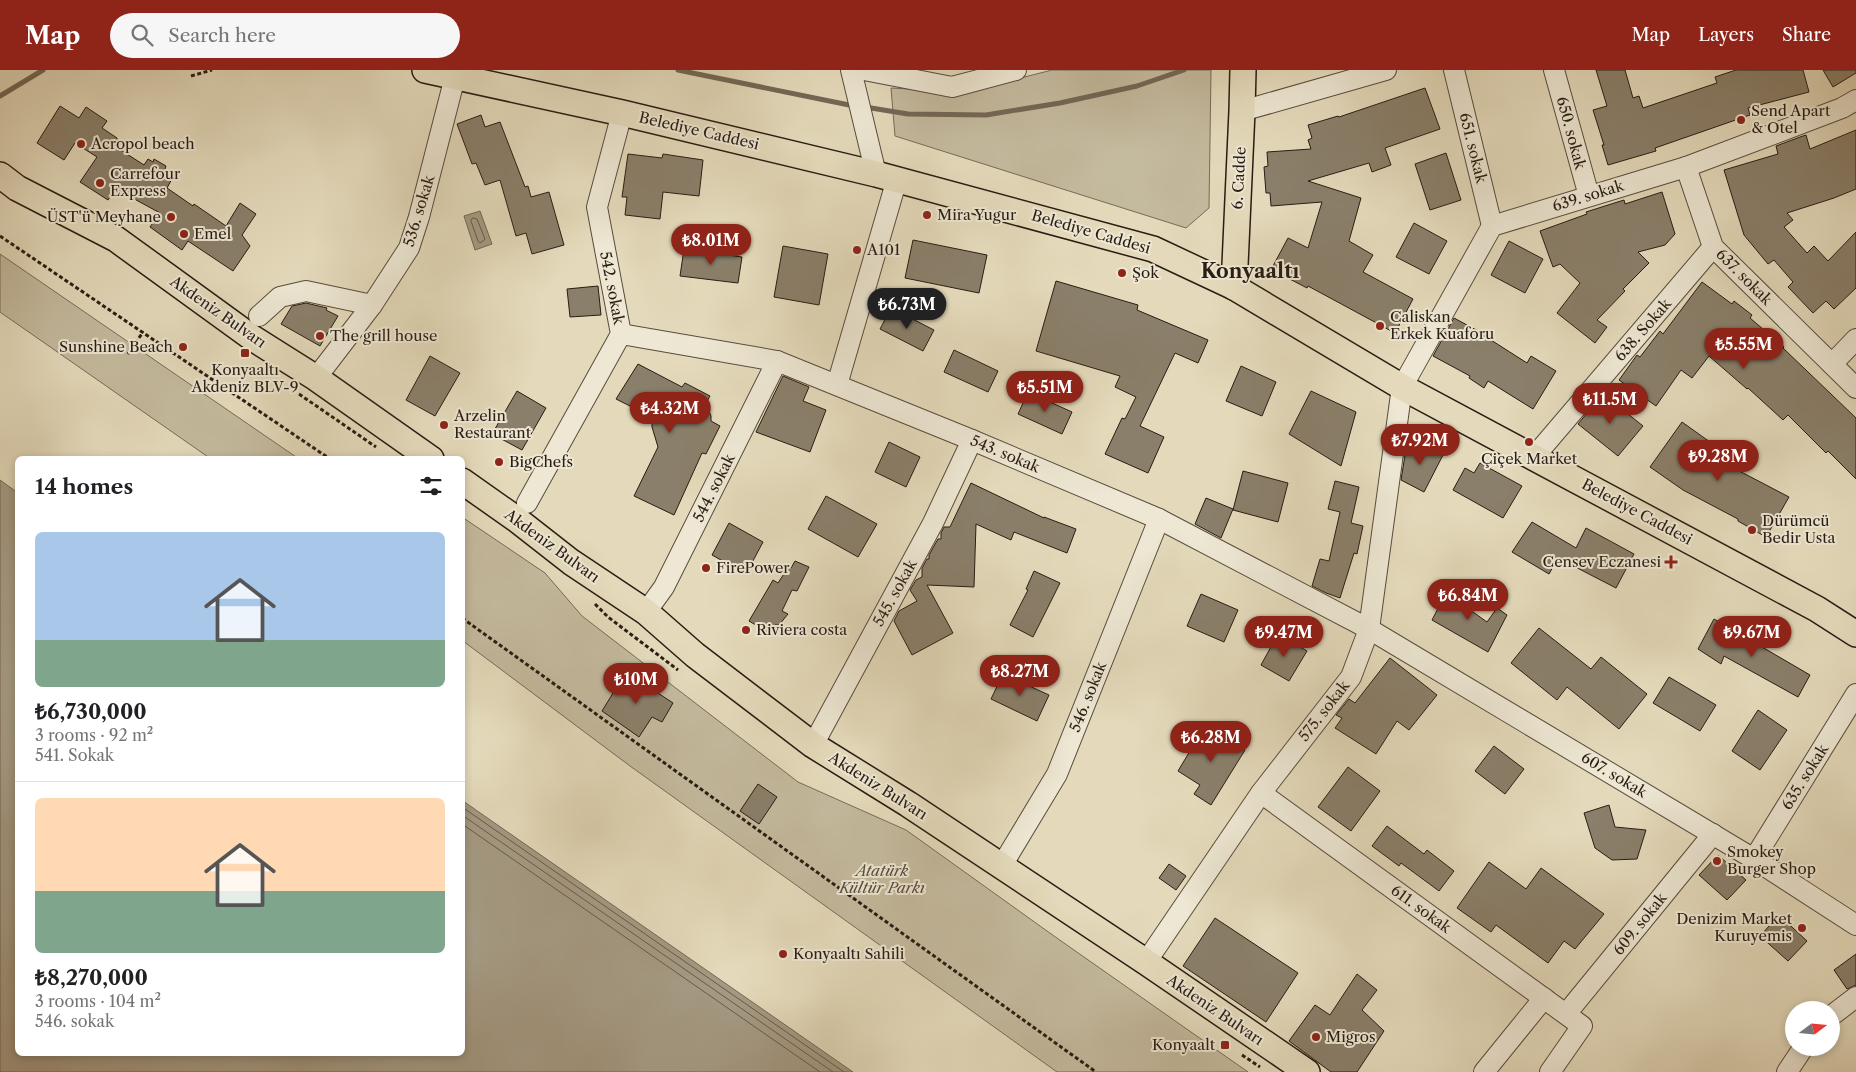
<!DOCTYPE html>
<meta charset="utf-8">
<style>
:root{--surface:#fff;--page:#f6f6f6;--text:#202124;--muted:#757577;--line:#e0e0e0;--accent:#8f2418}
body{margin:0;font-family:"Libre Caslon Text",serif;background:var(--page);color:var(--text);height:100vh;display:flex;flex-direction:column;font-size:19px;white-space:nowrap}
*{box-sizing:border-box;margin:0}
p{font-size:16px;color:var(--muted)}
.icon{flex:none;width:28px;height:28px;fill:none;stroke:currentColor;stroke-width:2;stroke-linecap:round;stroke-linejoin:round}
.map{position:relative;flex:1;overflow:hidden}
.sheet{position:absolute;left:15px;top:386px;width:450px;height:600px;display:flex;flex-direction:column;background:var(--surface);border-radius:8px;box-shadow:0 2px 8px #0003}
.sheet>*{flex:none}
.needle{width:32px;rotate:74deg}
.tools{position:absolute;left:1785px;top:931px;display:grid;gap:10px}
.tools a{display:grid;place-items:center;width:55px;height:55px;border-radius:50%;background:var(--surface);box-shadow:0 2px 8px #0003;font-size:25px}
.price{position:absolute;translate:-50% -42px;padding:0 11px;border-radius:18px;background:var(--accent);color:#fff;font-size:16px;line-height:32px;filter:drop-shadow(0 1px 2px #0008)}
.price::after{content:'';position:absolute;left:50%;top:30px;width:15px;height:11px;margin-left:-8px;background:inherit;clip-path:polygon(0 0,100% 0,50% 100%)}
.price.active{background:#222;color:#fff}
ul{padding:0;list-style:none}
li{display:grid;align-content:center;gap:10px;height:265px;padding:0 20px}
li+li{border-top:1px solid var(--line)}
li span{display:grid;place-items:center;height:155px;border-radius:8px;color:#555}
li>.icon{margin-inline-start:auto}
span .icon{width:90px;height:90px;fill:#fffc;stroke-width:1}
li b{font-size:21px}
h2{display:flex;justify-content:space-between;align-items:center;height:60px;padding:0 20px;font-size:21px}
header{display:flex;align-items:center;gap:30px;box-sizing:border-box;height:70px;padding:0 25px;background:var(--accent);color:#fff}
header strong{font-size:24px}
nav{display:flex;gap:28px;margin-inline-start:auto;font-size:18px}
.search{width:350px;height:45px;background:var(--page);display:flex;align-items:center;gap:12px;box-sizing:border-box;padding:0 18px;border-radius:28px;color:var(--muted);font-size:19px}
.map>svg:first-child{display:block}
.green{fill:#c4ba9e;stroke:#766b58}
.water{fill:#a49982;stroke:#736756}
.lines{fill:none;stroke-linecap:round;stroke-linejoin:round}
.shore{stroke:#665a4a;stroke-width:1}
.stream{stroke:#736756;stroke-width:5}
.building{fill:#8a7f6a;stroke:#291c13}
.minor-casing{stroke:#584c3d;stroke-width:22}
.major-casing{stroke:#291c13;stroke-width:28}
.path{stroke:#291c13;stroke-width:3;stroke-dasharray:4 2.5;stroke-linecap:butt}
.minor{stroke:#ede7d3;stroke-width:20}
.major{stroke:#e4dabb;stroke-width:25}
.poi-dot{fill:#8f2418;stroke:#ede7d3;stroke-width:2}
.labels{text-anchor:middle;stroke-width:4;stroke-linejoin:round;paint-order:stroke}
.poi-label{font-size:15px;fill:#291c13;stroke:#ede7d3;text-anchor:start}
.street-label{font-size:15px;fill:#291c13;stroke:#ede7d3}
.park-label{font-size:15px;font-style:italic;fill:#584b3d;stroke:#ede7d3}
.district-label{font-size:20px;font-weight:bold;fill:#291c13;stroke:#ede7d3}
</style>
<header>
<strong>Map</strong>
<div class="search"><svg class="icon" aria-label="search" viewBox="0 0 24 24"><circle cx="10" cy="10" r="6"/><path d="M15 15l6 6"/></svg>Search here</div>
<nav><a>Map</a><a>Layers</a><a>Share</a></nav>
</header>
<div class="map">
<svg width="1856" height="1002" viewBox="0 0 1856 1002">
<rect width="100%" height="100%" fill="#e4dabb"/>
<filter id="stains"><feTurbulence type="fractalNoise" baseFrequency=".004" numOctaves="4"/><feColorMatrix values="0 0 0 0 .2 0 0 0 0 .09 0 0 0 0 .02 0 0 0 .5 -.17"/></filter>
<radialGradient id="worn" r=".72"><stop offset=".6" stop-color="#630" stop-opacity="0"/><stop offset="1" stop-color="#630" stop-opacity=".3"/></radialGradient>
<g class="green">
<path d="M 1052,0 L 1211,0 L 1209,138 L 1186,158 L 895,66 L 891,18 L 966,22 Z"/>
<path d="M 0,184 L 299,389 L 211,389 L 0,242 Z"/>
<path d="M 462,447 L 545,503 L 582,546 L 798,712 L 906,760 L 1054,866 L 1248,1002 L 1057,1002 L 630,696 L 463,571 Z"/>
</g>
<g class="water">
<path d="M 480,141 L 492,174 L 475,180 L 464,146 Z"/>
<path d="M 0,410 L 18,423 L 18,984 L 462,984 L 463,731 L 853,1002 L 0,1002 Z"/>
</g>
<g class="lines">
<g class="shore">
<path d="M 473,148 L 477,149 L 485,169 L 483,171 L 480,173 L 478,171 L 471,151 Z"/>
<path d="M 462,737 L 844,1002"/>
<path d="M 462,745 L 833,1002"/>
<path d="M 462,754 L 820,1002"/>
</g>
<g class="stream">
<path d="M 678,0 L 854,36"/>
<path d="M 0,26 L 43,0"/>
<path d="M 865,37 L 908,44 L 986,45 L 1060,33 L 1137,16 L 1184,0"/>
</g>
</g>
<g class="building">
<path d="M 1596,0 L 1625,0 L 1633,28 L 1639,26 L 1643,38 L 1717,13 L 1715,7 L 1736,0 L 1803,0 L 1809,22 L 1748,38 L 1750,45 L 1655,78 L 1656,81 L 1608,95 L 1602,75 L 1604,75 L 1593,40 L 1607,36 Z"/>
<path d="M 1823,0 L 1856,0 L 1856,3 L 1833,17 Z"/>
<path d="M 1425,18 L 1440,59 L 1385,78 L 1391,95 L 1372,102 L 1369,93 L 1308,111 L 1361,128 L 1349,171 L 1373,185 L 1363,202 L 1413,229 L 1395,263 L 1308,216 L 1307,218 L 1284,206 L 1286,203 L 1273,196 L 1288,168 L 1308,178 L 1322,132 L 1271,136 L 1270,123 L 1266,123 L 1264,97 L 1268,96 L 1267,82 L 1311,79 L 1308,70 L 1312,68 L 1308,55 L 1338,46 L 1339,47 Z"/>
<path d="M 60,36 L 79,48 L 86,37 L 107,51 L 102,58 L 117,68 L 116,77 L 144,95 L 148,89 L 153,92 L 154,89 L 166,96 L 165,99 L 169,102 L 168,104 L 173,107 L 167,118 L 193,136 L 194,134 L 226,156 L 240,133 L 256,144 L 242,165 L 250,176 L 233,201 L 188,171 L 182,180 L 150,157 L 160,143 L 116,119 L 108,130 L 80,112 L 97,87 L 75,73 L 64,90 L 37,73 Z"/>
<path d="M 481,45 L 485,57 L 500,52 L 525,117 L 528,116 L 531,127 L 549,122 L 564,175 L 532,184 L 526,163 L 516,166 L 500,110 L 485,115 L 476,93 L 472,94 L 457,54 Z"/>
<path d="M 1856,60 L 1856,119 L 1834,128 L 1787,143 L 1793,150 L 1784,157 L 1807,183 L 1814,176 L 1828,191 L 1856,162 L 1856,218 L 1834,239 L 1826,231 L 1813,243 L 1788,217 L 1793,212 L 1774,190 L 1768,194 L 1744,165 L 1724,100 L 1778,84 L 1776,76 L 1800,67 L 1806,65 L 1810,79 Z"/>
<path d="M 1446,83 L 1461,130 L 1430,140 L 1415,94 Z"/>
<path d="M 628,84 L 662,88 L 663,84 L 703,90 L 699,126 L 663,122 L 660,149 L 625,145 L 627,127 L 622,127 Z"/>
<path d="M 1662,122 L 1675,164 L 1665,175 L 1638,182 L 1649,193 L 1623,219 L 1625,221 L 1597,250 L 1607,257 L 1595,273 L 1557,243 L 1580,213 L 1560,194 L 1553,197 L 1540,161 L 1587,144 L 1586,142 L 1624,130 L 1625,134 Z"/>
<path d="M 1414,153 L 1447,171 L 1429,204 L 1396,187 Z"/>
<path d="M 913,170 L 987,185 L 979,223 L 905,208 Z"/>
<path d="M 1509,171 L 1543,189 L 1525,223 L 1491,205 Z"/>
<path d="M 783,176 L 828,184 L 819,235 L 774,227 Z"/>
<path d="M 684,179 L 742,187 L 738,213 L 680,206 Z"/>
<path d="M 1056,211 L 1138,235 L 1137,240 L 1208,270 L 1198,293 L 1175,283 L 1140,356 L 1164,367 L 1148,403 L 1105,384 L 1122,348 L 1125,349 L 1136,327 L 1115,317 L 1120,306 L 1036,281 Z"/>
<path d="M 1702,212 L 1732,234 L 1734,231 L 1752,245 L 1750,248 L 1784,277 L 1783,278 L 1856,348 L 1856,409 L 1828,381 L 1826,383 L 1788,345 L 1783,350 L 1748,318 L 1747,319 L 1709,286 L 1692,308 L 1681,300 L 1656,336 L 1619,310 L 1637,285 L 1640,287 L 1660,261 L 1663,264 Z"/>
<path d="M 598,216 L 601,245 L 570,247 L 567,219 Z"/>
<path d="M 306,233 L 327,238 L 326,240 L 338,246 L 320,276 L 281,254 L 292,236 Z"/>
<path d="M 891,238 L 934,260 L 923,281 L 880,259 Z"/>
<path d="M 1454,248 L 1480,262 L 1480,263 L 1527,293 L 1531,286 L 1556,301 L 1533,339 L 1488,311 L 1484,318 L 1469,308 L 1470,306 L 1433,286 Z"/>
<path d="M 954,280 L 998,301 L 988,322 L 944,302 Z"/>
<path d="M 430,286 L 460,303 L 435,346 L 406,330 Z"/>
<path d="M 638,294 L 682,317 L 685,313 L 710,326 L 706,333 L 711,346 L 711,351 L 720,356 L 706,384 L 702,383 L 674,445 L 634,426 L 658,377 L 652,357 L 652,347 L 616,329 Z"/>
<path d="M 1241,296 L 1276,312 L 1262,346 L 1226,331 Z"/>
<path d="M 783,306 L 809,317 L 803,331 L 826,340 L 810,382 L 756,362 Z"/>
<path d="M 517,321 L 546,338 L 522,380 L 492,364 Z"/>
<path d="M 1311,321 L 1356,342 L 1341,396 L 1289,364 Z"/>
<path d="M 1028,322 L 1072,342 L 1062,364 L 1018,344 Z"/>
<path d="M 1603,324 L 1643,356 L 1618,386 L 1578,354 Z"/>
<path d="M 1682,352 L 1710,372 L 1703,382 L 1789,427 L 1766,467 L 1738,451 L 1738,449 L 1683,420 L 1650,397 Z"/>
<path d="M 1412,370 L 1443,385 L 1424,422 L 1401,410 L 1405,385 Z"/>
<path d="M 889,372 L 920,387 L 906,417 L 875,402 Z"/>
<path d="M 1480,393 L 1522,416 L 1503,448 L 1453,420 L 1465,398 L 1474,403 Z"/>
<path d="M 1243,401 L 1288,413 L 1278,452 L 1233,440 Z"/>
<path d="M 1335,411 L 1359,417 L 1351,453 L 1363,456 L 1357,484 L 1354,483 L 1340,528 L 1326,523 L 1312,516 L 1320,489 L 1329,491 L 1340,442 L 1328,439 Z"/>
<path d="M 971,413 L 1044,448 L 1044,447 L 1076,459 L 1067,483 L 1014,462 L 1011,470 L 976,454 L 974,517 L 927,515 L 953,563 L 912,585 L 894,551 L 899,541 L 917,531 L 910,520 L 916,510 L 922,507 L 922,498 L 927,489 L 929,489 L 929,485 L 938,469 L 941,469 L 941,463 L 944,457 L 950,457 Z"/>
<path d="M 826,426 L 877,454 L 858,487 L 808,459 Z"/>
<path d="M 1206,428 L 1233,439 L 1221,468 L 1195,454 Z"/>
<path d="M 1532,452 L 1576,478 L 1586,458 L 1634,484 L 1616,518 L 1558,488 L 1549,504 L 1512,482 Z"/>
<path d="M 729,453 L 763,472 L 746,504 L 712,485 Z"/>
<path d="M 795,491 L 809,497 L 797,521 L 792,520 L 782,541 L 788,544 L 779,555 L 775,555 L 771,564 L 749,551 L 773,510 L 778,513 L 789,496 L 791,498 Z"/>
<path d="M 1034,501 L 1060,513 L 1033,567 L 1010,555 L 1028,520 L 1026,519 Z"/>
<path d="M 1449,517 L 1467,531 L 1466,537 L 1487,552 L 1497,538 L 1507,545 L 1488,582 L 1432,550 Z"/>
<path d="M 1201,524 L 1238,540 L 1224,572 L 1187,556 Z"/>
<path d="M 1714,549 L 1810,605 L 1798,627 L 1724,586 L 1721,594 L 1698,579 Z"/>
<path d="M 1539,558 L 1591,599 L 1601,587 L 1647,624 L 1619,659 L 1567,617 L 1557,630 L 1511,593 Z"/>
<path d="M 1278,564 L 1307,581 L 1289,611 L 1261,595 Z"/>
<path d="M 1390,588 L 1437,625 L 1409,660 L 1397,651 L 1376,684 L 1335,658 L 1342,648 L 1336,645 L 1349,629 L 1355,633 Z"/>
<path d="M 626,602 L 673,633 L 662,652 L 652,647 L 639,667 L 602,641 Z"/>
<path d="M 1003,604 L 1049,625 L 1037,651 L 991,629 Z"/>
<path d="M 1669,607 L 1716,635 L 1700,661 L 1653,633 Z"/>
<path d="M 1758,640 L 1787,660 L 1760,700 L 1732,681 Z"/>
<path d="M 1205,656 L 1245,680 L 1211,735 L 1194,724 L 1200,715 L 1178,701 Z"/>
<path d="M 1494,676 L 1524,699 L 1505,724 L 1475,701 Z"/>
<path d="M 1348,697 L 1380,721 L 1351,761 L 1318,737 Z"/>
<path d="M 758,714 L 777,727 L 759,754 L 740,741 Z"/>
<path d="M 1609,735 L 1615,757 L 1646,760 L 1637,789 L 1612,790 L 1595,778 L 1584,743 Z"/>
<path d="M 1387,756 L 1424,784 L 1427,780 L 1454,801 L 1439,821 L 1401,793 L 1399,796 L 1372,776 Z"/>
<path d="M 1718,785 L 1746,810 L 1727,830 L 1699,805 Z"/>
<path d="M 1489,792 L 1526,819 L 1541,798 L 1604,844 L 1575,879 L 1564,871 L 1548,893 L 1496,855 L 1491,862 L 1457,838 Z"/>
<path d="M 1169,794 L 1186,806 L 1176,820 L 1159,808 Z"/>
<path d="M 1779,845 L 1807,871 L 1788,891 L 1760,866 Z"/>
<path d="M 1215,848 L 1298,903 L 1266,952 L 1183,896 Z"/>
<path d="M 1856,884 L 1856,915 L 1847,919 L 1834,900 Z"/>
<path d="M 1357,904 L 1377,920 L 1362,940 L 1384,961 L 1357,1002 L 1331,1002 L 1289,971 L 1315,935 L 1330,945 Z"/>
</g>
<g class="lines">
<defs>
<g id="minor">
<path d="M 851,0 L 876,104"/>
<path d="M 864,0 L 952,17 L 1016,0"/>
<path d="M 1454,0 L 1492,156"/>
<path d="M 1554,0 L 1589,126"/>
<path d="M 1242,41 L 1386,0"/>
<path d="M 1686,97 L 1713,177 L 1856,318"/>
<path d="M 259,246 L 280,227 L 306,221 L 372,235"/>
<path d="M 621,264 L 777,291 L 972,370 L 1159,449 L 1369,559 L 1754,789 L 1856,855"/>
<path d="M 1832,294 L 1856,269"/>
<path d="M 316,308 L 372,235 L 409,178 L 419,147 L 455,7"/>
<path d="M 837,315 L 897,109"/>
<path d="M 1534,387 L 1713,177"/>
<path d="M 527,433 L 621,264 L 597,137 L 622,43"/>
<path d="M 646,542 L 664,517 L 777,291"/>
<path d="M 813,675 L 933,453 L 972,370"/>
<path d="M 1261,723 L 1582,956 L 1550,1002"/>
<path d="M 1754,789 L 1856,624"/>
<path d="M 1001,797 L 1057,704 L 1159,449"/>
<path d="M 1146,892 L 1261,723 L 1351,607 L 1369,559 L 1402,317 L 1492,156 L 1686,97 L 1842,38 L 1856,30"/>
<path d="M 1566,944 L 1713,764"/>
<path d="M 1831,946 L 1856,927"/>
<path d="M 1484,1002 L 1544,928"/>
<path d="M 1787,1002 L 1803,978"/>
</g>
<g id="major">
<path d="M 425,0 L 622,43 L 876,104 L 1153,179 L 1234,217 L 1402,317 L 1817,539 L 1856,564"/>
<path d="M 0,105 L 17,118 L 116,169 L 251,267 L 316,308 L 431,389"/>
<path d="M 1234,217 L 1242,41 L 1243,0"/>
<path d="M 462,411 L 516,449 L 571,492 L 646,542 L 695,585 L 813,675 L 908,734 L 1146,892 L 1307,1002"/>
</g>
</defs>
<use href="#minor" class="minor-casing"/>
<use href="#major" class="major-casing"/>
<g class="path">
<path d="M 191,6 L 212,0"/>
<path d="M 0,166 L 330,389"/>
<path d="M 128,284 L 143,262"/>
<path d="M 299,324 L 376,377"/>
<path d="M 595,534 L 608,547 L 678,600"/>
<path d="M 462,548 L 1096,1002"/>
<path d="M 1242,985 L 1260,997"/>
</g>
<use href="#minor" class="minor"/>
<use href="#major" class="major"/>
</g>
<g class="poi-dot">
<circle cx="1741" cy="50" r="5"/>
<circle cx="81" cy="74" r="5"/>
<circle cx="100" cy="113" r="5"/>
<circle cx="927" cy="145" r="5"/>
<circle cx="171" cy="147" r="5"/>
<circle cx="184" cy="164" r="5"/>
<circle cx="857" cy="180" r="5"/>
<circle cx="1122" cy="203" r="5"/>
<circle cx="1380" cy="256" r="5"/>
<circle cx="320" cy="266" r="5"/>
<circle cx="183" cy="277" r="5"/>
<rect x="240" y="278" width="10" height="10" rx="2.5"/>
<circle cx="444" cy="355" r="5"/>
<circle cx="1529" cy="372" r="5"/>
<circle cx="499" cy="392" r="5"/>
<circle cx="1752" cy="460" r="5"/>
<path d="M1668.5 484.5h5v5h5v5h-5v5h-5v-5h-5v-5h5z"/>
<circle cx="706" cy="498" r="5"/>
<circle cx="746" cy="560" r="5"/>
<circle cx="1717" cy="791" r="5"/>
<circle cx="1802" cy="858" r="5"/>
<circle cx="783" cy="884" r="5"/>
<circle cx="1316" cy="967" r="5"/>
<rect x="1220" y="970" width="10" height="10" rx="2.5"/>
</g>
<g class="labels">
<g class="poi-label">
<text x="1751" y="46">Send Apart<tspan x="1751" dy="17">&amp; Otel</tspan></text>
<text x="91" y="79">Acropol beach</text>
<text x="110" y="109">Carrefour<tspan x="110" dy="17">Express</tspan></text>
<text x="937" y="150">Mira Yugur</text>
<text x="161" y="152" text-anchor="end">ÜST'ü Meyhane</text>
<text x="194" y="169">Emel</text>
<text x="867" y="185">A101</text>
<text x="1132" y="208">Şok</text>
<text x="1390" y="252">Caliskan<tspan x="1390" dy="17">Erkek Kuaforu</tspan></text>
<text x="330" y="271">The grill house</text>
<text x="173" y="282" text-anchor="end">Sunshine Beach</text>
<text x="245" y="305" text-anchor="middle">Konyaaltı<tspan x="245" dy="17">Akdeniz BLV-9</tspan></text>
<text x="454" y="351">Arzelin<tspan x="454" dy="17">Restaurant</tspan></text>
<text x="1529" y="394" text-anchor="middle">Çiçek Market</text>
<text x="509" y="397">BigChefs</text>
<text x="1762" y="456">Dürümcü<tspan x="1762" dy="17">Bedir Usta</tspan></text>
<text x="1661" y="497" text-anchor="end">Censev Eczanesi</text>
<text x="716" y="503">FirePower</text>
<text x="756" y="565">Riviera costa</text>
<text x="1727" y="787">Smokey<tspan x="1727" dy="17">Burger Shop</tspan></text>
<text x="1792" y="854" text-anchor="end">Denizim Market<tspan x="1792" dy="17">Kuruyemis</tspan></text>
<text x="793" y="889">Konyaaltı Sahili</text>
<text x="1326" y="972">Migros</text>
<text x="1215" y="980" text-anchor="end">Konyaalt</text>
</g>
<g class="street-label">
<text transform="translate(699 61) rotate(13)" y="5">Belediye Caddesi</text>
<text transform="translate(1571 63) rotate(75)" y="5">650. sokak</text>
<text transform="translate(1473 78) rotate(76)" y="5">651. sokak</text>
<text transform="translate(1239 108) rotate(-87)" y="5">6. Cadde</text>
<text transform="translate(1588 126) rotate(-17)" y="5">639. sokak</text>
<text transform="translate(419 141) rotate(-73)" y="5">536. sokak</text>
<text transform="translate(1091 162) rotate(16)" y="5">Belediye Caddesi</text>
<text transform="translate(1744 207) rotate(45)" y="5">637. sokak</text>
<text transform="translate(612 218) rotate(79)" y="5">542. sokak</text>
<text transform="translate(218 242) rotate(35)" y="5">Akdeniz Bulvarı</text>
<text transform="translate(1643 260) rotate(-49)" y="5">638. Sokak</text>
<text transform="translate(1005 384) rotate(23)" y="5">543. sokak</text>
<text transform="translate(714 418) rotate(-63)" y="5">544. sokak</text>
<text transform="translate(1637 442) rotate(28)" y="5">Belediye Caddesi</text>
<text transform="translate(552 476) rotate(36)" y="5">Akdeniz Bulvarı</text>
<text transform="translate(895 523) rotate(-61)" y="5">545. sokak</text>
<text transform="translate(1088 627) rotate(-68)" y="5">546. sokak</text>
<text transform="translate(1324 641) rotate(-52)" y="5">575. sokak</text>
<text transform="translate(1614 705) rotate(31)" y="5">607. sokak</text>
<text transform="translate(1805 707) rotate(-58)" y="5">635. sokak</text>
<text transform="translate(878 716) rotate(32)" y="5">Akdeniz Bulvarı</text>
<text transform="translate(1421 839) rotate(36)" y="5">611. sokak</text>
<text transform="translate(1640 854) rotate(-51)" y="5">609. sokak</text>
<text transform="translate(1215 940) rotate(34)" y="5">Akdeniz Bulvarı</text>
</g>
<g class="park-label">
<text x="882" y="806">Atatürk<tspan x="882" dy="17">Kültür Parkı</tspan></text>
</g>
<g class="district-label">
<text x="1250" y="208">Konyaaltı</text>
</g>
</g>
<rect width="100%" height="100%" filter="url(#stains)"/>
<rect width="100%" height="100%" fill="url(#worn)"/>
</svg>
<div class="tools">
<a><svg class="needle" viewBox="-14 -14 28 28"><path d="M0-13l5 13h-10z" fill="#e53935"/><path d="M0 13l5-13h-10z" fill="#757577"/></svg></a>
</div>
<b class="price" style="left:711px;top:196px">₺8.01M</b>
<b class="price active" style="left:907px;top:260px">₺6.73M</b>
<b class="price" style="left:1744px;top:300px">₺5.55M</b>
<b class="price" style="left:1045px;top:343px">₺5.51M</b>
<b class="price" style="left:1610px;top:355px">₺11.5M</b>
<b class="price" style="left:670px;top:364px">₺4.32M</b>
<b class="price" style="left:1420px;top:396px">₺7.92M</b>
<b class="price" style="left:1718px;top:412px">₺9.28M</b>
<b class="price" style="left:1468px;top:551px">₺6.84M</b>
<b class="price" style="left:1284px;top:588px">₺9.47M</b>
<b class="price" style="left:1752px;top:588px">₺9.67M</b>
<b class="price" style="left:1020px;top:627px">₺8.27M</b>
<b class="price" style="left:636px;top:635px">₺10M</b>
<b class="price" style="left:1211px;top:693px">₺6.28M</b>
<section class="sheet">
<h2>14 homes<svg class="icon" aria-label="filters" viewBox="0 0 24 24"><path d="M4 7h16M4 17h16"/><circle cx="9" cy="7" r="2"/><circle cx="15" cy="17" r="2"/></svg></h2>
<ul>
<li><span style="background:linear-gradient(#a9c7e8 70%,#7fa58c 0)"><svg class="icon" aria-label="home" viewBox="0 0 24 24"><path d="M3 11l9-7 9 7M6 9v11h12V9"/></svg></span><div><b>₺6,730,000</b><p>3 rooms · 92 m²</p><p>541. Sokak</p></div></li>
<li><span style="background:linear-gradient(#ffd9b3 60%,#7fa58c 0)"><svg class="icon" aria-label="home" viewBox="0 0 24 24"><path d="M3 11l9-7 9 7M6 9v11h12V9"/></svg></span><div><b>₺8,270,000</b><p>3 rooms · 104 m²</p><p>546. sokak</p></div></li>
</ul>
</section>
</div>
